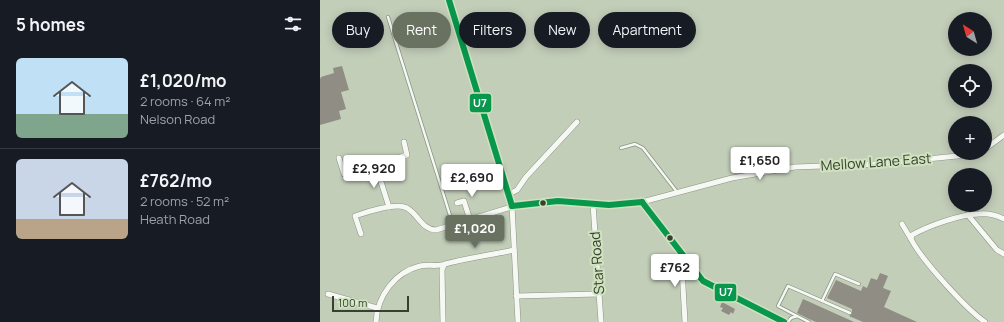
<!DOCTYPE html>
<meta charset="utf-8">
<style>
:root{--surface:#171b24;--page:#20242c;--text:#f1f3f6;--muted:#9ea1a6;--line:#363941;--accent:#697261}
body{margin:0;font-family:Manrope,sans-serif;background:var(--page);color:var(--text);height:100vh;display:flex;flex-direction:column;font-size:15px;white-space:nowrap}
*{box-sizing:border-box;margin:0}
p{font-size:13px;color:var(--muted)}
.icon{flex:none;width:22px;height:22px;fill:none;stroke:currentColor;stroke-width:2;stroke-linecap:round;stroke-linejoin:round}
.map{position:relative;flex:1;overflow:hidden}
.side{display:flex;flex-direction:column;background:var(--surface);width:320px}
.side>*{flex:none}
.guide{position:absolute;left:12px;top:12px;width:380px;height:36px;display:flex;gap:8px}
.needle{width:26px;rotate:323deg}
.buttons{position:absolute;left:628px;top:12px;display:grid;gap:8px}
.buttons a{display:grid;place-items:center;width:44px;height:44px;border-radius:50%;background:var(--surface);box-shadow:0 2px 10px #0003;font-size:20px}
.scale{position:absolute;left:12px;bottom:10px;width:77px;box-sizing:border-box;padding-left:4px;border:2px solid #384031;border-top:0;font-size:11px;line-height:14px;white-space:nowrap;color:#384031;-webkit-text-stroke:3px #cfe3be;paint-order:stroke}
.price{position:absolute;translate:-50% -34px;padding:0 9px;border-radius:4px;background:#fff;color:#222;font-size:13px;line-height:26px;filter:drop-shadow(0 1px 2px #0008)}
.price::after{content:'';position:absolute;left:50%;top:24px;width:12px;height:9px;margin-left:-6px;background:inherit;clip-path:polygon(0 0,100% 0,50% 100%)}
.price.active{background:var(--accent);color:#fff}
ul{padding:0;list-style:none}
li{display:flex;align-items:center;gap:12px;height:100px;padding:0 16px}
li+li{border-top:1px solid var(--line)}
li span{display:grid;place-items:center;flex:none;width:112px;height:80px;border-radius:6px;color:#555}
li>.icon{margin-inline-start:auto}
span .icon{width:48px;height:48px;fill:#fffc;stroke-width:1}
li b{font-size:17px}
h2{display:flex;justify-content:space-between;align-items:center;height:48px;padding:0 16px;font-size:17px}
.pill{padding:0 14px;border-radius:18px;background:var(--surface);box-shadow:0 2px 10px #0003;font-size:14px;line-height:36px}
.pill.active{background:var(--accent);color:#fff}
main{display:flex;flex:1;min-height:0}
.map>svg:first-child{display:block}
.building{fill:#8f8d84}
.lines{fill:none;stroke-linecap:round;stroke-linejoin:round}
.lane-casing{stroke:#8b9484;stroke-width:4}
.street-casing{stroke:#8b9484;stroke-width:6}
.path{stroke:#cbcec7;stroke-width:1;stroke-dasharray:2 3;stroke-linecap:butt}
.lane{stroke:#f6f8f4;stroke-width:2.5}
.street{stroke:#f6f8f4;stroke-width:5}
.bus-1-casing{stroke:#cfe3be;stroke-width:9}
.bus-1{stroke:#08974c;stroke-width:6}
.bus-dot{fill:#384031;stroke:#cfe3be;stroke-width:1.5}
.labels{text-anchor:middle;stroke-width:4;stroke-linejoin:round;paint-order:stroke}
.street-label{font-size:14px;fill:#384031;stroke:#cfe3be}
.line-badge{stroke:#cfe3be;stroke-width:1.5}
.badge-label{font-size:11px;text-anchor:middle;font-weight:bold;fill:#fff}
</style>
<main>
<section class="side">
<h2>5 homes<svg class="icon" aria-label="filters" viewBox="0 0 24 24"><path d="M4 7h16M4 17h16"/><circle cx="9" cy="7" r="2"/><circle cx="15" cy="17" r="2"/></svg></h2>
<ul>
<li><span style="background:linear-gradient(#bfe0f5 70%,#7fa58c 0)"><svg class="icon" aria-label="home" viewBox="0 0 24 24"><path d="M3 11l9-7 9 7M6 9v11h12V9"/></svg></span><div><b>£1,020/mo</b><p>2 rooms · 64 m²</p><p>Nelson Road</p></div></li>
<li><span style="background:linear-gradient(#c9d6e8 75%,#b9a48a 0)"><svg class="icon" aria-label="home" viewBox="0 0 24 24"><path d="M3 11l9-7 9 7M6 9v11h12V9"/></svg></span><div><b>£762/mo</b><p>2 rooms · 52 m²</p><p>Heath Road</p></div></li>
</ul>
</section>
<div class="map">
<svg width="684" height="322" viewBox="0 0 684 322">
<rect width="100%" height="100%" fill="#c3ceb9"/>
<g class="building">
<path d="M 22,66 L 29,90 L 21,92 L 26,109 L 19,111 L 21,119 L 0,125 L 0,79 L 1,77 L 14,73 L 13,68 Z"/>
<path d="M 560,273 L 568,276 L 563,288 L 571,291 L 564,307 L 597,322 L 543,322 L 529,316 L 532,314 L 532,309 L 507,298 L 516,280 L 541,291 L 543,286 L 547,288 L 551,278 L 557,280 Z"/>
<path d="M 483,299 L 534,322 L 496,322 L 489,319 L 477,313 Z"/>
<path d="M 402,302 L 415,309 L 413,314 L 411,312 L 409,315 L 401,311 L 403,308 L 400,307 Z"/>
</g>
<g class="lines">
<defs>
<g id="lane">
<path d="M 68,17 L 133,225"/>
<path d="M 301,148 L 315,144 L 323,148 L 357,192"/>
<path d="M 502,301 L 515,274 L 539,284"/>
<path d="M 477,316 L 458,306 L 468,286 L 530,313"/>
<path d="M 468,322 L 471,318 L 477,316 L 489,322"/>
</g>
<g id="street">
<path d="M 129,0 L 192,206 L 198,322"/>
<path d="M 665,149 L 684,135"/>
<path d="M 19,158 L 24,174 L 87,155 L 84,142"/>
<path d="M 56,166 L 69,207"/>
<path d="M 189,194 L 197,190 L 206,177 L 257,122"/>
<path d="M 322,202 L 383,281 L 464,322"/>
<path d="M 137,203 L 144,201 L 150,220"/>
<path d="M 273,204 L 281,322"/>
<path d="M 648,215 L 677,250 L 684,254"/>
<path d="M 582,224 L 591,239"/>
<path d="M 41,234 L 35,216 C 46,212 77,202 87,208 C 98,214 101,229 116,230 L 198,205 L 238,201 L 289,205 L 322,202 L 412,178 L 475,167 L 558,164 L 637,156 L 650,153"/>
<path d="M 8,294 L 57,308"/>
<path d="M 196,296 L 279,294"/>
<path d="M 56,322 C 57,296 75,272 100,266 C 108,264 117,267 125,264 C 147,258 171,255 194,250"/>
<path d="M 123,322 L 122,270 L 124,265"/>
<path d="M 365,322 L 362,269 L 366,261"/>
<path d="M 665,322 C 646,309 601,259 591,239 L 592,235 C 608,226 641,214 659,214 C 668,213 676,215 684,219"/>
</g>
</defs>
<use href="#lane" class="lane-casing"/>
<use href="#street" class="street-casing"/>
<g class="path">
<path d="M 0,48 L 45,0"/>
<path d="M 5,282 L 7,289"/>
<path d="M 0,303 L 5,297"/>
<path d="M 417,322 L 414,319 L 420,305"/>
</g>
<use href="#lane" class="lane"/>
<use href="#street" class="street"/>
<defs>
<g id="bus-1">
<path d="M 129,0 L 192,206"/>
<path d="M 322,202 L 383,281 L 464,322"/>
<path d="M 192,206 L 238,201 L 289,205 L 322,202"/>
</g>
</defs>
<use href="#bus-1" class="bus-1-casing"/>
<use href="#bus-1" class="bus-1"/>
</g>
<g class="bus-dot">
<circle cx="223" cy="203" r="3.5"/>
<circle cx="350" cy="238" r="3.5"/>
</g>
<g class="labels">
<g class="street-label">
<text transform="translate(556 162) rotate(-4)" y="5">Mellow Lane East</text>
<text transform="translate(277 263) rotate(-94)" y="5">Star Road</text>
</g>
</g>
<g class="line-badge">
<rect x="149" y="93" width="23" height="20" rx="4" fill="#08974c"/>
<rect x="394" y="283" width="23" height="19" rx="4" fill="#08974c"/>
</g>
<g class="badge-label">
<text x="160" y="107">U7</text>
<text x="406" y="296">U7</text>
</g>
</svg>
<div class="buttons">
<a><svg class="needle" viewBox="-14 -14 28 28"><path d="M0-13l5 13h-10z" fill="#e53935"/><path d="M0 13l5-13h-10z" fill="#9ea1a6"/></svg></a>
<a><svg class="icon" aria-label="locate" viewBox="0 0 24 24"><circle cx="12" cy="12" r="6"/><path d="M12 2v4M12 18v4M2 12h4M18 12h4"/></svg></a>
<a>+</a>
<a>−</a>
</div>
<div class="scale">100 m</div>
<b class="price" style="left:440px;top:181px">£1,650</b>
<b class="price" style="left:54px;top:189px">£2,920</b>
<b class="price" style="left:152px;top:198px">£2,690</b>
<b class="price active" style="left:155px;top:249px">£1,020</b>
<b class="price" style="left:355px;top:288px">£762</b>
<div class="guide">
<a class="pill">Buy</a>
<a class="pill active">Rent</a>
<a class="pill">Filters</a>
<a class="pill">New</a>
<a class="pill">Apartment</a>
</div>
</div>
</main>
